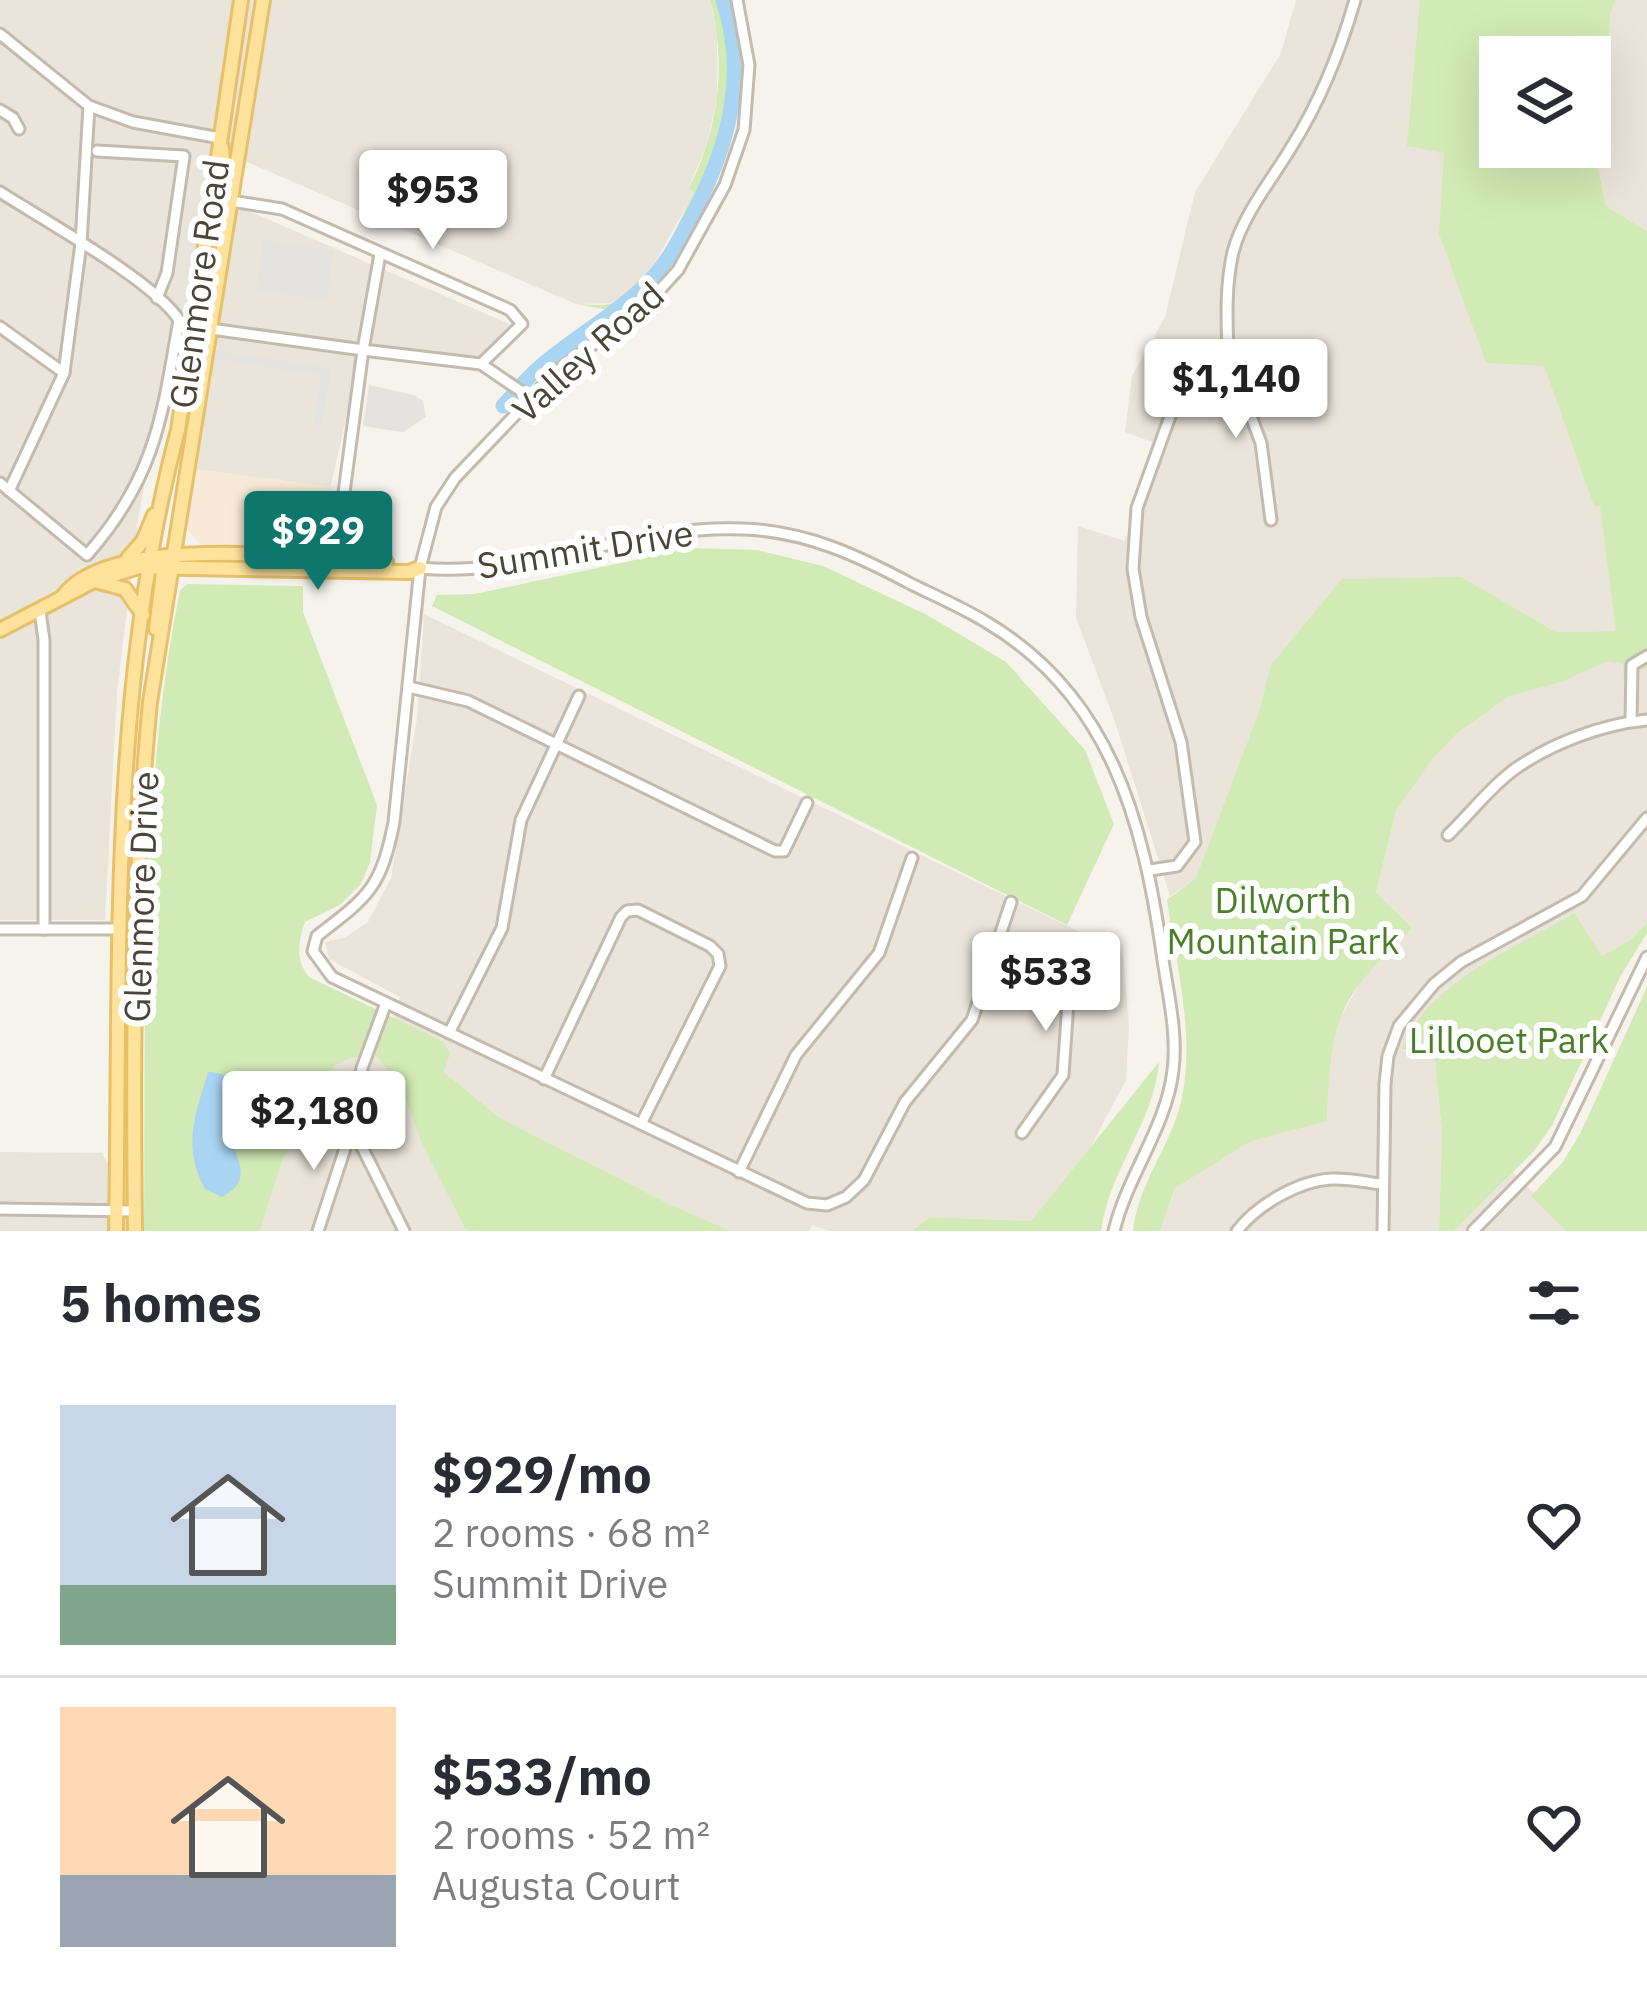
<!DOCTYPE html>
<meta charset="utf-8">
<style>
:root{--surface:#fff;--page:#f7f7f7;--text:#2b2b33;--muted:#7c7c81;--line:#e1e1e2;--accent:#0f766e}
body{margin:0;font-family:"IBM Plex Sans",sans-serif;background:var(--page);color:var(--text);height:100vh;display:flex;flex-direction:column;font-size:45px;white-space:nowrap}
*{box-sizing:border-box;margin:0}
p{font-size:39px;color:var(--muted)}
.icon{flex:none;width:66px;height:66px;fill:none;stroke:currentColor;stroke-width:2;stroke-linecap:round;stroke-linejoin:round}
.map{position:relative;height:1231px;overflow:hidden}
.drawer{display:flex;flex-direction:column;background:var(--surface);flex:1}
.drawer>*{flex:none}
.tools{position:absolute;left:1479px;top:36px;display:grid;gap:24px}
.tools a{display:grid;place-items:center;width:132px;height:132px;border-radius:0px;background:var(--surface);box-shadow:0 12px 48px #0002;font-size:60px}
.price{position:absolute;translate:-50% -102px;padding:0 27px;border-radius:12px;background:#fff;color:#222;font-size:39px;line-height:78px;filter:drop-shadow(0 3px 6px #0008)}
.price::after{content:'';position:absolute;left:50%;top:72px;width:36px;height:27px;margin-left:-18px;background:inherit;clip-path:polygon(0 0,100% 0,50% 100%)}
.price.selected{background:var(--accent);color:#fff}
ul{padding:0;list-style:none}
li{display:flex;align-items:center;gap:36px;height:300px;padding:0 60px}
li+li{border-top:3px solid var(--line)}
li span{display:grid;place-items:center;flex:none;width:336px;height:240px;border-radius:0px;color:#555}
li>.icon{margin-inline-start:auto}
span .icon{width:144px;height:144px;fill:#fffc;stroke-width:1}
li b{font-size:51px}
h2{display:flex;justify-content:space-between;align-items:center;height:144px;padding:0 60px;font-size:51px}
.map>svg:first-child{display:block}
.residential{fill:#eae5da}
.commercial{fill:#f7ead8}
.green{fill:#d2eab5;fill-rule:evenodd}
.parking{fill:#e5e3e0}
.water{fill:#a9d4f2}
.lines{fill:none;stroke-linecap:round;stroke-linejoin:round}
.river{stroke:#a9d4f2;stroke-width:15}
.minor-casing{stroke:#c2bbae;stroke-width:15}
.major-casing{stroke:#e6c16a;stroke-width:18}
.minor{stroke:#fff;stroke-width:9}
.major{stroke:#ffe39c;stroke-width:12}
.labels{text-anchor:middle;stroke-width:12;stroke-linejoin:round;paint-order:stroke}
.street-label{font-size:36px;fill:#4b4439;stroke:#fff}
.park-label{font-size:36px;fill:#4a7f2a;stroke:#fff}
</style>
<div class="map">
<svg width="1647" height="1231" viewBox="0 0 1647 1231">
<rect width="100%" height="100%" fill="#f6f3ec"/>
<g class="residential">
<path d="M 0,0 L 710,0 L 717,35 L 717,98 L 707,144 L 689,187 L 695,191 L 649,273 L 615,303 L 576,304 L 238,158 L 154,431 L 138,520 L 117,692 L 105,920 L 0,920 Z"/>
<path d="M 1296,0 L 1422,0 L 1446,150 L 1547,362 L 1603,502 L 1620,631 L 1556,632 L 1461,578 L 1262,709 L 1198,877 L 1170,896 L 1115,722 L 1076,618 L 1078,526 L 1125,541 L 1152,442 L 1125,432 L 1132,376 L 1165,317 L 1195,192 L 1281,53 Z"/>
<path d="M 1616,0 L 1647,0 L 1647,231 L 1606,206 L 1596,157 L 1598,132 L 1608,104 L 1610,13 Z"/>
<path d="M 237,206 L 514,326 L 467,368 L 360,357 L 330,489 L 196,469 Z"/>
<path d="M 424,614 L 1123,953 L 1129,1026 L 1126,1080 L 1090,1148 L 1031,1221 L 930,1217 L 912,1231 L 829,1231 L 812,1225 L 809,1231 L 731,1231 L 671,1205 L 500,1118 L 444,1072 L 442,1041 L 394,1019 L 400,997 L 329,959 L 325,942 L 344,938 L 368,922 L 391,878 L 417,718 Z"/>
<path d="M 1611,658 L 1626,660 L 1631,670 L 1647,665 L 1647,923 L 1630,940 L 1602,956 L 1574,914 L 1449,988 L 1409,1033 L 1403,1050 L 1435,1060 L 1442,1133 L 1439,1231 L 1160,1231 L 1176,1186 L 1253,1138 L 1287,1127 L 1327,1121 L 1329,1059 L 1336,1025 L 1368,969 L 1376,893 L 1396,811 L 1433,756 L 1458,731 L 1511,693 Z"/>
<path d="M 377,1055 L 403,1093 L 421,1142 L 466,1231 L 260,1231 L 282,1161 L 334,1066 L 351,1058 Z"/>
<path d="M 0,1152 L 102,1153 L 135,1211 L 135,1231 L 0,1231 Z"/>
<path d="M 1513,1172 L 1572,1231 L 1454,1231 Z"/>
</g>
<path class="commercial" d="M 196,469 L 333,487 L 322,554 L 210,551 L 201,545 L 180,522 Z"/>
<g class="green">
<path d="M 710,0 L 728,0 C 752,89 733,155 688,232 C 670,263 652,290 624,313 L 576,304 C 589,304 604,307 616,302 C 655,287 676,226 694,192 L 689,188 C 719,129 727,64 710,0 Z"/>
<path d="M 1420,0 L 1616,0 L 1610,13 L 1608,104 L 1598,132 L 1596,157 L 1606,206 L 1647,231 L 1647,668 L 1630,672 L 1624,683 L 1623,664 L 1608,661 L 1561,682 L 1509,696 L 1456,734 L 1432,759 L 1396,811 L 1376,893 L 1412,928 C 1337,1002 1331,1014 1327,1121 L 1251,1141 L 1175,1188 L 1160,1231 L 1133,1231 C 1138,1184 1170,1147 1181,1102 C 1196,1037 1176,964 1167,900 L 1196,878 L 1259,712 L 1271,665 L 1342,579 L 1461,577 L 1556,632 L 1616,631 L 1600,506 L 1594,506 L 1544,366 L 1486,363 L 1439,234 L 1444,153 L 1407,146 ZM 1500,57 L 1590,57 L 1590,147 L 1500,147 Z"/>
<path d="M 691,548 L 757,550 L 823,566 L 927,615 L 1006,662 L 1085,750 L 1114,824 L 1067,925 L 432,606 L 437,595 L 475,594 Z"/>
<path d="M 188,584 L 303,586 L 303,612 L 377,805 L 370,862 L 361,884 L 340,905 L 305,922 C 298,942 295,960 309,977 L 442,1041 L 450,1053 L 444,1072 L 500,1118 L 671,1205 L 731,1231 L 466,1231 L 421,1142 L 403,1093 L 376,1055 L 351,1058 L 334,1066 L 282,1161 L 260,1231 L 144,1231 C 146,1017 138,801 180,590 Z"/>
<path d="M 1574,913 L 1602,956 L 1630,940 L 1647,923 L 1647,933 L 1620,977 L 1552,1126 L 1534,1151 L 1454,1231 L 1439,1231 L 1442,1133 L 1435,1061 L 1402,1049 C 1430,979 1514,950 1574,913 Z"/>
<path d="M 1647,987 L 1647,1231 L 1566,1231 L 1531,1196 L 1562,1163 L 1580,1134 Z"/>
<path d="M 1159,1062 C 1154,1123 1109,1170 1101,1231 L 912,1231 L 930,1217 L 1031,1221 Z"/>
</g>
<g class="parking">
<path d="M 263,240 L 333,250 L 327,301 L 256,290 Z"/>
<path d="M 216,351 L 331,368 L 322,426 L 314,425 L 321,375 L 215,359 Z"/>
<path d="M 369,385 L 414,395 L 423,401 L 426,417 L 403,432 L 363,426 Z"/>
</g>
<path class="water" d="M 208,1072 C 245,1072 242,1112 230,1136 C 237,1161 254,1180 222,1197 L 205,1189 C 182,1145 195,1116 208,1072 Z"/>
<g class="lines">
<path class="river" d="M 503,406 C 515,392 527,378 541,366 C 578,334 623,311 656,274 C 671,256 683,233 694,212 C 729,145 748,74 723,0"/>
<defs>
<g id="minor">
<path d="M 737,0 L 749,65 L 744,130 L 725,185 L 678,270 L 646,305 L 556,372 L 455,478 L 436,507 L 420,568 L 394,822 C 381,888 369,896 317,936 L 313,951 L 332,977 L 807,1203 L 827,1205 L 846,1197 L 864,1180 L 905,1102 L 972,1020 L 1011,902"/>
<path d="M 0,34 L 89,106 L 133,122 L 220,138"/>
<path d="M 0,110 L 13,118 L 19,129"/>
<path d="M 97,151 L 184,156 L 167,273 L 157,298"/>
<path d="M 0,192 C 42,219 154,281 179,320 C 162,418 155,478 87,555 L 0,483"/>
<path d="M 231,201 L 282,209 L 510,310 L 522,324 L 481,364"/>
<path d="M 380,254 L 363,350 L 481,364 L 531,398"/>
<path d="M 0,327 L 64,373"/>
<path d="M 211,329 L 363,350 L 335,560"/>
<path d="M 1228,355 L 1261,443 L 1271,520"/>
<path d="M 9,491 L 64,373 L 81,243 L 89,106"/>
<path d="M 420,568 C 531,578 633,524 743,529 C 806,531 859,556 913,585 C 938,597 963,608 986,622 C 1110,695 1143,821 1162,953 C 1167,990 1178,1032 1173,1070 C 1167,1126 1127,1176 1114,1231"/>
<path d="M 40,611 L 44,640 L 44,929"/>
<path d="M 409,687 L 468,701 L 775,851 L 784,851 L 807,803"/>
<path d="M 1631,721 L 1632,665 L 1647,656"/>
<path d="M 1448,835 C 1470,814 1490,787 1515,769 C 1552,743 1603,724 1647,720"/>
<path d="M 1150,870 L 1177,866 L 1195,842 L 1181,742 L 1141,617 L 1133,569 L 1137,508 L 1182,383 L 1200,366 L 1228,355 C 1227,320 1225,287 1233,252 C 1243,214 1272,180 1292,146 C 1321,100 1340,52 1355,0"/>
<path d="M 0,929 L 117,929"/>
<path d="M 998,950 L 1048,975 L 1068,1002 L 1063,1075 L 1022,1133"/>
<path d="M 449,1033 L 502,928 L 521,820 L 579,696"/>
<path d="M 544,1079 L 621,917 L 627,911 L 638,910 L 710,946 L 718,954 L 720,966 L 641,1124"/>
<path d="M 352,1127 L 404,1231"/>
<path d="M 739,1172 L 796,1055 L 879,953 L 912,858"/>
<path d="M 0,1209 L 135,1211"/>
<path d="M 318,1231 L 352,1127 L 362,1068 L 386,1003"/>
<path d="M 1237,1231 C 1257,1205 1298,1181 1331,1179 C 1348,1178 1365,1182 1381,1184"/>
<path d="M 1383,1231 L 1385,1084 L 1388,1056 L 1399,1026 L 1434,984 L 1461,962 L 1582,896 L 1647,818"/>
<path d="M 1473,1231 L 1555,1147 L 1647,957"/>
</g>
<g id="major">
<path d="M 222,148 L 226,193"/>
<path d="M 128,558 L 143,541 L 154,515"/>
<path d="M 95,581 L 125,589 L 143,615"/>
<path d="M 64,595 C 114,532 309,559 386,562"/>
<path d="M 156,629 L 163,572 L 158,561"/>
<path d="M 0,630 L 94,581 L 139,567 L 409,572 L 420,568"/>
<path d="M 116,1231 C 121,962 108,693 178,430 L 241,0"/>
<path d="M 135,1231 C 133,1055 133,878 150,702 L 263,0"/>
</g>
</defs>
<use href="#minor" class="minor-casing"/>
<use href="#major" class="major-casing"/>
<use href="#minor" class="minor"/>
<use href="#major" class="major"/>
</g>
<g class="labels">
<g class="street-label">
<text transform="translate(199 284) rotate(-82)" y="13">Glenmore Road</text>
<text transform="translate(588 352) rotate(-42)" y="13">Valley Road</text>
<text transform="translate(585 549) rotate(-9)" y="13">Summit Drive</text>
<text transform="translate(141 897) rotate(-88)" y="13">Glenmore Drive</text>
</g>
<g class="park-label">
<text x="1283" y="913">Dilworth<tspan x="1283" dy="41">Mountain Park</tspan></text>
<text x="1509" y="1053">Lillooet Park</text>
</g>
</g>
</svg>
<div class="tools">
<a><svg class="icon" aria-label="layers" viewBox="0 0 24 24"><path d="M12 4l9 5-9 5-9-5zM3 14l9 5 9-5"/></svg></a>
</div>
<b class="price" style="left:433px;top:252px">$953</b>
<b class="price" style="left:1236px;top:441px">$1,140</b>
<b class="price selected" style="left:318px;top:593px">$929</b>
<b class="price" style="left:1046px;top:1034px">$533</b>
<b class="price" style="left:314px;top:1173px">$2,180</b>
</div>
<section class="drawer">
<h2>5 homes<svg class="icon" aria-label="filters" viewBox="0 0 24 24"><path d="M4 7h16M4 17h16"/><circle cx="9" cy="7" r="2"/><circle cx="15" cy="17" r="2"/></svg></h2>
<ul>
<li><span style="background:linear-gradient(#c9d6e8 75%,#7fa58c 0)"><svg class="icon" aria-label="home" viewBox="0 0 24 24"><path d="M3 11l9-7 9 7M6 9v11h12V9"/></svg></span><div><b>$929/mo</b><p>2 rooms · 68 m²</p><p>Summit Drive</p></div><svg class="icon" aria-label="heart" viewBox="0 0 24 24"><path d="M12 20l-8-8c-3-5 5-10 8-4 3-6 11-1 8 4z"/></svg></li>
<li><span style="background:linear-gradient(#ffd9b3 70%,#9aa5b1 0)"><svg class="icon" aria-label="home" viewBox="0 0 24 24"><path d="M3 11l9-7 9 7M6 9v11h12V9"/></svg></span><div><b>$533/mo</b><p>2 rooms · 52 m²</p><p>Augusta Court</p></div><svg class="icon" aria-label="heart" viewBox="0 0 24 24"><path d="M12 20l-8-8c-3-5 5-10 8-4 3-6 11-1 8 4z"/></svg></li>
</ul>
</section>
